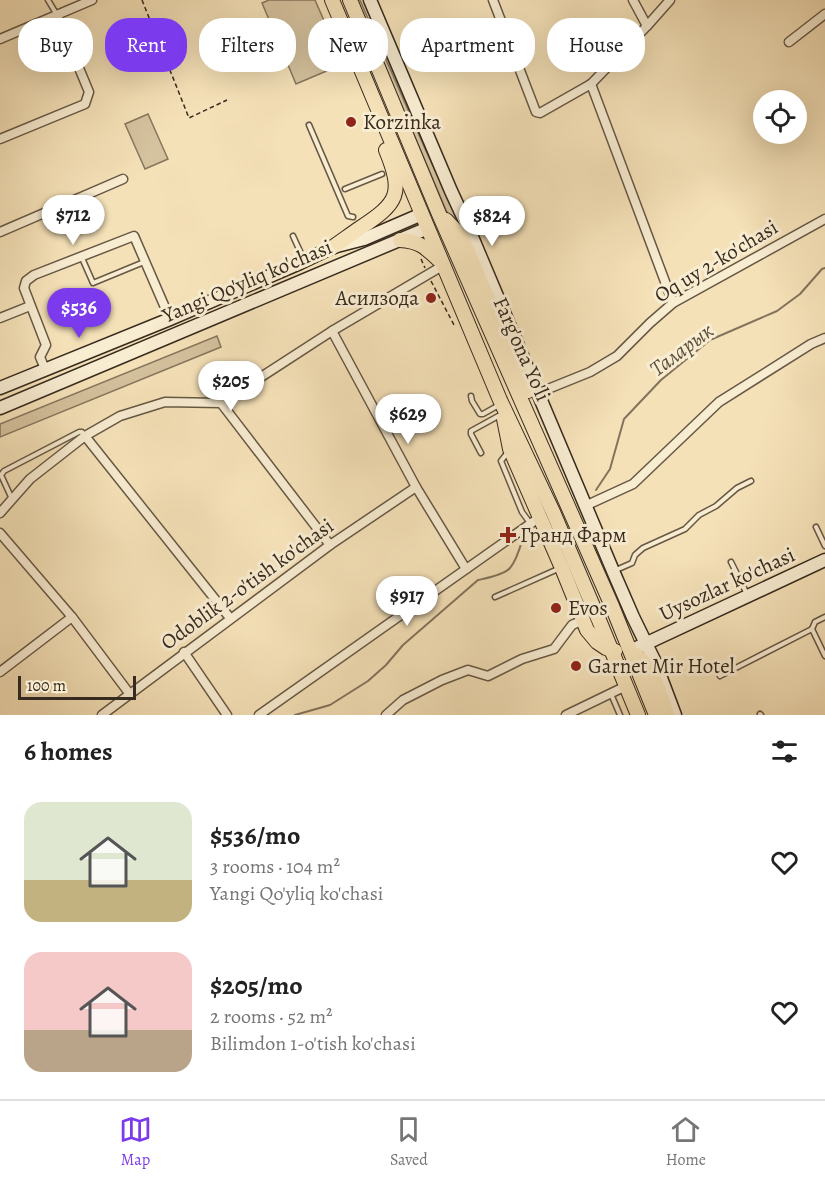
<!DOCTYPE html>
<meta charset="utf-8">
<style>
:root{--surface:#fff;--page:#f6f6f6;--text:#222;--muted:#767676;--line:#e0e0e0;--accent:#7c3aed}
body{margin:0;font-family:Alegreya,serif;background:var(--page);color:var(--text);height:100vh;display:flex;flex-direction:column;font-size:22px;white-space:nowrap}
*{box-sizing:border-box;margin:0}
p{font-size:20px;color:var(--muted)}
.icon{flex:none;width:33px;height:33px;fill:none;stroke:currentColor;stroke-width:2;stroke-linecap:round;stroke-linejoin:round}
.map{position:relative;height:715px;overflow:hidden}
.details{display:flex;flex-direction:column;background:var(--surface);flex:1}
.details>*{flex:none}
.banner{position:absolute;left:18px;top:18px;width:789px;height:54px;display:flex;gap:12px}
.buttons{position:absolute;left:753px;top:90px;display:grid;gap:12px}
.buttons a{display:grid;place-items:center;width:54px;height:54px;border-radius:50%;background:var(--surface);box-shadow:0 6px 24px #0002;font-size:30px}
.scale{position:absolute;left:18px;bottom:15px;width:118px;box-sizing:border-box;padding-left:6px;border:3px solid #372b1f;border-top:0;font-size:16px;line-height:21px;white-space:nowrap;color:#372b1f;-webkit-text-stroke:4px #f8ecd1;paint-order:stroke}
.price{position:absolute;translate:-50% -51px;padding:0 14px;border-radius:21px;background:#fff;color:#222;font-size:20px;line-height:39px;filter:drop-shadow(0 2px 3px #0008)}
.price::after{content:'';position:absolute;left:50%;top:36px;width:18px;height:14px;margin-left:-9px;background:inherit;clip-path:polygon(0 0,100% 0,50% 100%)}
.price.current{background:var(--accent);color:#fff}
ul{padding:0;list-style:none}
li{display:flex;align-items:center;gap:18px;height:150px;padding:0 24px}
li span{display:grid;place-items:center;flex:none;width:168px;height:120px;border-radius:18px;color:#555}
li>.icon{margin-inline-start:auto}
span .icon{width:72px;height:72px;fill:#fffc;stroke-width:1}
li b{font-size:26px}
h2{display:flex;justify-content:space-between;align-items:center;height:72px;padding:0 24px;font-size:26px}
.chip{padding:0 21px;border-radius:24px;background:var(--surface);box-shadow:0 6px 24px #0002;font-size:21px;line-height:54px}
.chip.current{background:var(--accent);color:#fff}
.tab-bar{display:flex;justify-content:space-around;align-items:center;height:84px;border-top:2px solid var(--line);background:var(--surface);font-size:16px;color:var(--muted)}
.tab-bar a{display:grid;justify-items:center;gap:3px}
.tab-bar .current{color:var(--accent)}
.map>svg:first-child{display:block}
.green{fill:#d5c29e;stroke:#86765e;stroke-width:1.5}
.lines{fill:none;stroke-linecap:round;stroke-linejoin:round}
.stream{stroke:#82735c;stroke-width:2}
.lane-casing{stroke:#665845;stroke-width:7}
.street-casing{stroke:#665845;stroke-width:11}
.secondary-casing{stroke:#372b1f;stroke-width:15}
.primary-casing{stroke:#372b1f;stroke-width:16}
.path{stroke:#372b1f;stroke-width:1.5;stroke-dasharray:4.5 3;stroke-linecap:butt}
.lane{stroke:#f8ecd1;stroke-width:4}
.street{stroke:#f8ecd1;stroke-width:8}
.secondary{stroke:#f8ecd1;stroke-width:12}
.primary{stroke:#f5e1b8;stroke-width:14}
.poi-dot{fill:#8f2418;stroke:#f8ecd1;stroke-width:2}
.labels{text-anchor:middle;stroke-width:6;stroke-linejoin:round;paint-order:stroke}
.poi-label{font-size:21px;fill:#372b1f;stroke:#f8ecd1;text-anchor:start}
.street-label{font-size:21px;fill:#372b1f;stroke:#f8ecd1}
.water-label{font-size:22px;font-style:italic;fill:#5c4f3d;stroke:#f8ecd1}
</style>
<div class="map">
<svg width="825" height="715" viewBox="0 0 825 715">
<rect width="100%" height="100%" fill="#f5e1b8"/>
<filter id="stains"><feTurbulence type="fractalNoise" baseFrequency=".00333" numOctaves="4"/><feColorMatrix values="0 0 0 0 .2 0 0 0 0 .09 0 0 0 0 .02 0 0 0 .5 -.17"/></filter>
<radialGradient id="worn" r=".72"><stop offset=".6" stop-color="#630" stop-opacity="0"/><stop offset="1" stop-color="#630" stop-opacity=".3"/></radialGradient>
<g class="green">
<path d="M 269,0 L 315,0 L 343,64 L 296,84 L 262,3 Z"/>
<path d="M 357,0 L 360,0 L 426,151 L 462,226 L 449,216 L 446,210 Z"/>
<path d="M 148,114 L 168,159 L 145,169 L 125,124 Z"/>
<path d="M 217,336 L 221,347 L 0,437 L 0,424 Z"/>
</g>
<g class="lines">
<g class="stream">
<path d="M 596,490 L 610,469 L 624,419 L 661,380 L 710,340 L 777,311 L 800,294 L 822,269 L 825,268"/>
<path d="M 295,715 L 330,705 L 368,681 L 386,665 L 403,645 L 478,580 C 487,578 504,575 510,568 C 518,559 521,543 525,531"/>
</g>
<defs>
<g id="lane">
<path d="M 48,0 L 57,15"/>
<path d="M 309,125 L 348,216 L 353,217"/>
<path d="M 345,189 L 382,174"/>
<path d="M 293,236 L 304,260"/>
<path d="M 82,258 L 93,283 L 144,262"/>
<path d="M 471,396 L 472,401 L 480,414 L 483,414 L 499,405"/>
<path d="M 508,452 L 501,461 L 522,512 L 530,523"/>
<path d="M 481,453 L 471,434 L 471,431 L 502,414"/>
<path d="M 12,499 L 1,475 L 4,471 L 79,432 L 82,432 L 85,436"/>
<path d="M 816,527 L 825,546"/>
<path d="M 731,562 L 747,594"/>
<path d="M 616,570 L 632,563 L 635,555 L 643,548 L 685,529 L 699,515 L 716,506 L 737,488 L 751,481"/>
<path d="M 495,597 L 558,569"/>
<path d="M 825,617 L 815,622 L 812,629 L 825,656"/>
<path d="M 720,676 L 812,629"/>
<path d="M 611,694 L 620,715"/>
<path d="M 760,714 L 761,715"/>
</g>
<g id="street">
<path d="M 493,0 L 536,112 L 540,113 L 591,84 L 647,26 L 670,0"/>
<path d="M 633,0 L 647,26"/>
<path d="M 0,39 L 92,0"/>
<path d="M 789,42 L 825,14"/>
<path d="M 591,84 L 673,303"/>
<path d="M 0,139 L 85,104 L 89,92 L 57,15"/>
<path d="M 0,232 L 123,179"/>
<path d="M 0,318 L 30,306"/>
<path d="M 332,331 L 416,487 L 466,569"/>
<path d="M 45,369 L 40,357 L 46,345 L 24,288 L 26,281 L 34,275 L 134,236 L 170,319"/>
<path d="M 538,393 L 590,372 L 617,356 L 650,323 L 673,303 L 825,219"/>
<path d="M 221,403 L 330,545"/>
<path d="M 85,436 L 230,618"/>
<path d="M 585,506 L 633,484 L 719,402 L 811,344 L 825,338"/>
<path d="M 0,513 L 30,479 L 85,436 L 120,416 L 165,402 L 221,403 L 332,331 L 444,265"/>
<path d="M 0,533 L 72,617 L 129,693"/>
<path d="M 184,652 L 227,715"/>
<path d="M 0,672 L 72,617"/>
<path d="M 102,715 L 330,545 L 416,487"/>
<path d="M 259,715 L 540,517"/>
<path d="M 386,715 L 403,700 L 442,680 L 468,670 L 488,676 L 522,659 L 554,649 L 572,625 L 583,620"/>
<path d="M 566,715 L 626,686"/>
</g>
<g id="secondary">
<path d="M 370,0 L 451,191 L 470,232 L 613,571 L 633,617 L 655,662 L 675,715"/>
<path d="M 0,388 L 170,319 L 300,263 L 333,247 L 364,239 L 422,214"/>
<path d="M 0,408 L 428,228"/>
<path d="M 630,651 L 825,560"/>
</g>
<g id="primary">
<path d="M 332,0 L 500,400 L 553,512 L 601,625 L 638,715"/>
<path d="M 350,0 L 439,214 L 612,606 L 656,715"/>
<path d="M 446,220 L 461,236 L 528,391"/>
<path d="M 400,240 C 419,241 425,247 439,260"/>
<path d="M 333,247 C 342,241 351,234 360,228 C 398,203 404,194 386,150"/>
<path d="M 504,419 L 510,449 L 562,568 L 587,630 L 597,642 L 606,648 L 615,651"/>
<path d="M 636,655 C 654,670 660,694 667,715"/>
</g>
</defs>
<use href="#lane" class="lane-casing"/>
<use href="#street" class="street-casing"/>
<use href="#secondary" class="secondary-casing"/>
<use href="#primary" class="primary-casing"/>
<g class="path">
<path d="M 142,0 L 189,118 L 227,100"/>
<path d="M 421,259 L 425,268"/>
<path d="M 431,281 L 454,325"/>
</g>
<use href="#lane" class="lane"/>
<use href="#street" class="street"/>
<use href="#secondary" class="secondary"/>
<use href="#primary" class="primary"/>
</g>
<g class="poi-dot">
<circle cx="351" cy="122" r="6"/>
<circle cx="431" cy="298" r="6"/>
<path d="M505 526h6v6h6v6h-6v6h-6v-6h-6v-6h6z"/>
<circle cx="556" cy="608" r="6"/>
<circle cx="576" cy="666" r="6"/>
</g>
<g class="labels">
<g class="poi-label">
<text x="363" y="129">Korzinka</text>
<text x="419" y="305" text-anchor="end">Асилзода</text>
<text x="520" y="542">Гранд Фарм</text>
<text x="568" y="615">Evos</text>
<text x="588" y="673">Garnet Mir Hotel</text>
</g>
<g class="street-label">
<text transform="translate(716 261) rotate(-31)" y="7">Oq uy 2-ko'chasi</text>
<text transform="translate(247 281) rotate(-23)" y="7">Yangi Qo'yliq ko'chasi</text>
<text transform="translate(522 349) rotate(66)" y="7">Farg'ona Yo'li</text>
<text transform="translate(247 584) rotate(-36)" y="7">Odoblik 2-o'tish ko'chasi</text>
<text transform="translate(727 584) rotate(-25)" y="7">Uysozlar ko'chasi</text>
</g>
<g class="water-label">
<text transform="translate(681 349) rotate(-37)" y="8">Таларык</text>
</g>
</g>
<rect width="100%" height="100%" filter="url(#stains)"/>
<rect width="100%" height="100%" fill="url(#worn)"/>
</svg>
<div class="buttons">
<a><svg class="icon" aria-label="locate" viewBox="0 0 24 24"><circle cx="12" cy="12" r="6"/><path d="M12 2v4M12 18v4M2 12h4M18 12h4"/></svg></a>
</div>
<div class="scale">100 m</div>
<b class="price" style="left:73px;top:246px">$712</b>
<b class="price" style="left:492px;top:247px">$824</b>
<b class="price current" style="left:79px;top:339px">$536</b>
<b class="price" style="left:231px;top:412px">$205</b>
<b class="price" style="left:408px;top:445px">$629</b>
<b class="price" style="left:407px;top:627px">$917</b>
<div class="banner">
<a class="chip">Buy</a>
<a class="chip current">Rent</a>
<a class="chip">Filters</a>
<a class="chip">New</a>
<a class="chip">Apartment</a>
<a class="chip">House</a>
</div>
</div>
<section class="details">
<h2>6 homes<svg class="icon" aria-label="filters" viewBox="0 0 24 24"><path d="M4 7h16M4 17h16"/><circle cx="9" cy="7" r="2"/><circle cx="15" cy="17" r="2"/></svg></h2>
<ul>
<li><span style="background:linear-gradient(#dfe7d0 65%,#c2b280 0)"><svg class="icon" aria-label="home" viewBox="0 0 24 24"><path d="M3 11l9-7 9 7M6 9v11h12V9"/></svg></span><div><b>$536/mo</b><p>3 rooms · 104 m²</p><p>Yangi Qo'yliq ko'chasi</p></div><svg class="icon" aria-label="heart" viewBox="0 0 24 24"><path d="M12 20l-8-8c-3-5 5-10 8-4 3-6 11-1 8 4z"/></svg></li>
<li><span style="background:linear-gradient(#f6c9c9 65%,#b9a48a 0)"><svg class="icon" aria-label="home" viewBox="0 0 24 24"><path d="M3 11l9-7 9 7M6 9v11h12V9"/></svg></span><div><b>$205/mo</b><p>2 rooms · 52 m²</p><p>Bilimdon 1-o'tish ko'chasi</p></div><svg class="icon" aria-label="heart" viewBox="0 0 24 24"><path d="M12 20l-8-8c-3-5 5-10 8-4 3-6 11-1 8 4z"/></svg></li>
</ul>
</section>
<nav class="tab-bar">
<a class="current"><svg class="icon" aria-label="map" viewBox="0 0 24 24"><path d="M3 6l6-2 6 2 6-2v14l-6 2-6-2-6 2zM9 4v14M15 6v14"/></svg>Map</a>
<a><svg class="icon" aria-label="saved" viewBox="0 0 24 24"><path d="M7 4h10v16l-5-4-5 4z"/></svg>Saved</a>
<a><svg class="icon" aria-label="home" viewBox="0 0 24 24"><path d="M3 11l9-7 9 7M6 9v11h12V9"/></svg>Home</a>
</nav>
